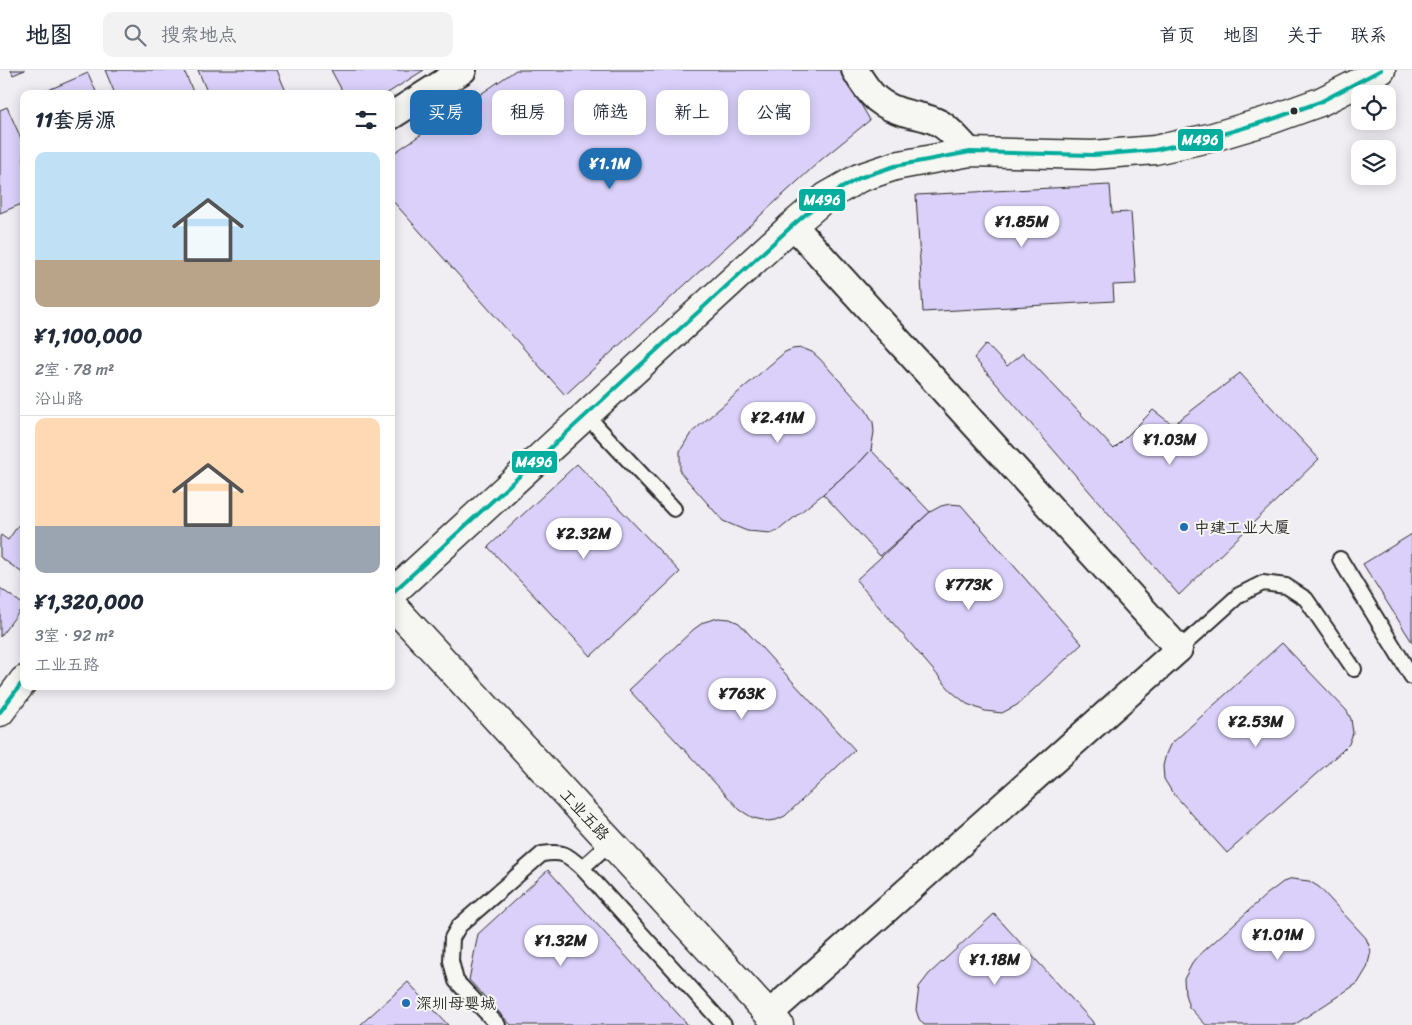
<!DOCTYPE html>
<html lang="zh">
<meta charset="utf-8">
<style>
:root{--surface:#fff;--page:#f2f2f3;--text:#1f2937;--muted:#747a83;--line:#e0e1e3;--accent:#1f6fb2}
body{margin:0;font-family:Sriracha,"LXGW WenKai TC",sans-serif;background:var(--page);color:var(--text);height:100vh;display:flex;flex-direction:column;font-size:19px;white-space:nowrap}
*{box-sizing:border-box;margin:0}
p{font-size:16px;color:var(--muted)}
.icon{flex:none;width:28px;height:28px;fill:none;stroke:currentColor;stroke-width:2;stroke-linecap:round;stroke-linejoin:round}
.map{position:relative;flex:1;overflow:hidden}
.sheet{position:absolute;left:20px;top:20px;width:375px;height:600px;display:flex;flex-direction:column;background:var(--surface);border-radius:10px;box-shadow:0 2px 12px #0003}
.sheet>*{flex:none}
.hud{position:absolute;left:410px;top:20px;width:475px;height:45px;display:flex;gap:10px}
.buttons{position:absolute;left:1351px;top:15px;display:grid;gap:10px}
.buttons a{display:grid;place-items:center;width:45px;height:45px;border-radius:10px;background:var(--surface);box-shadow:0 2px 12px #0003;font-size:25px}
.price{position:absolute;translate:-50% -42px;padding:0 11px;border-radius:18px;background:#fff;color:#222;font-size:16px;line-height:32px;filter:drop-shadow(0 1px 2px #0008)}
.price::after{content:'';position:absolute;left:50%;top:30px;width:15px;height:11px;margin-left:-8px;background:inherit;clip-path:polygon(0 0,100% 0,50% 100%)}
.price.active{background:var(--accent);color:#fff}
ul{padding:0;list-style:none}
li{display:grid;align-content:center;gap:10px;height:265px;padding:0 15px}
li+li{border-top:1px solid var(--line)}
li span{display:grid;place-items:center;height:155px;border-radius:10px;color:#555}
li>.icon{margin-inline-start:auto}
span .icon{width:90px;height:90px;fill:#fffc;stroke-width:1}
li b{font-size:21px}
h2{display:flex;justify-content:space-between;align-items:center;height:60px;padding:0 15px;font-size:21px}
.tag{padding:0 18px;border-radius:10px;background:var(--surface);box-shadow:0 2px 12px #0003;font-size:18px;line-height:45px}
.tag.active{background:var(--accent);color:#fff}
header{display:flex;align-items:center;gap:30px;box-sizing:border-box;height:70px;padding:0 25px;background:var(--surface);border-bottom:1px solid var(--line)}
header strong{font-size:24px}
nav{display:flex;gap:28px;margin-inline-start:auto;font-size:18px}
.search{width:350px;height:45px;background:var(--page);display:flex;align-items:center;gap:12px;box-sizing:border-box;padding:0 18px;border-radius:10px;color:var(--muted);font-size:19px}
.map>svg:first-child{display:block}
.building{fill:#dad0f9;stroke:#2b2b2b}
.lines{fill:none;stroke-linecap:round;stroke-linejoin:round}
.lane-casing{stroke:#2b2b2b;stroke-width:18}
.street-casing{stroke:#2b2b2b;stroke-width:30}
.secondary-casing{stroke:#2b2b2b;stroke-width:31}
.lane{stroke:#f6f6f2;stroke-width:14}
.street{stroke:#f6f6f2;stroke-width:26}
.secondary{stroke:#f6f6f2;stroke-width:28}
.bus-1-casing{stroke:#f6f6f2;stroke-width:8}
.bus-1{stroke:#01ad9c;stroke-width:4}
.bus-dot{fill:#2b2b2b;stroke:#f6f6f2;stroke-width:2}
.poi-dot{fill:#1f6fb2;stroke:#f6f6f2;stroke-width:2}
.labels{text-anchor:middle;stroke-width:4;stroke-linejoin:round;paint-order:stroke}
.poi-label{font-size:16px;fill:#2b2b2b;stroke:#f6f6f2;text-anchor:start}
.street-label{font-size:16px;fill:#2b2b2b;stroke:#f6f6f2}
.line-badge{stroke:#f6f6f2;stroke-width:2}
.badge-label{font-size:14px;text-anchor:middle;font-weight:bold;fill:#fff}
</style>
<header>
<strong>地图</strong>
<div class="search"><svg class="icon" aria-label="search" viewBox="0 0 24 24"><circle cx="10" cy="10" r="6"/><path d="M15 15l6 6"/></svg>搜索地点</div>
<nav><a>首页</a><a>地图</a><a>关于</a><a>联系</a></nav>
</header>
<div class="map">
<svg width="1412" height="955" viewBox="0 0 1412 955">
<rect width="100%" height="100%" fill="#f0eef3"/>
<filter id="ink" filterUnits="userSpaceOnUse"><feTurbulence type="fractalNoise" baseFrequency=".02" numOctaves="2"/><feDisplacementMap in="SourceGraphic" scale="10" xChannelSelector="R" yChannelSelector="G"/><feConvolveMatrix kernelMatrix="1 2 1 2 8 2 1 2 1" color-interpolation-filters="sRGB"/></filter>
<g filter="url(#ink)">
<g class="building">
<path d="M 11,0 L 25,0 L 13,5 Z"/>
<path d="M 105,0 L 184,0 L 194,24 L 115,24 Z"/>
<path d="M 198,0 L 277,0 L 287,24 L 208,24 Z"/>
<path d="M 331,0 L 424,0 L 386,24 L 344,24 Z"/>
<path d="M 516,0 L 841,0 L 870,50 L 822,89 L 565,325 L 391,129 L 391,85 Z"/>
<path d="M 88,3 L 97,24 L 39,24 Z"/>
<path d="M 7,37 L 24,75 L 24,133 L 0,143 L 0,40 Z"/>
<path d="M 1110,115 L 1112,143 L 1131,142 L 1136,214 L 1113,215 L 1114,231 L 923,242 L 916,125 Z"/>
<path d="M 986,274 L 1007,296 L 1023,283 L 1114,379 L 1153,340 L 1173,355 L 1240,303 L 1319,389 L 1179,525 L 974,288 Z"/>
<path d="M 802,278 L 812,282 L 819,288 L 866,340 L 873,352 L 874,362 L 871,380 L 861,391 L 823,424 L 780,459 L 771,463 L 747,461 L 723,451 L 680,402 L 680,381 L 691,363 L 785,282 L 792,279 Z"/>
<path d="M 871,380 L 930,442 L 880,486 L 823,424 L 861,391 Z"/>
<path d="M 577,394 L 680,502 L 591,586 L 488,477 Z"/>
<path d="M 950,434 L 961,435 L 1082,574 L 1017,635 L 1002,643 L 985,641 L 967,634 L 952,622 L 856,510 L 930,442 L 941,436 Z"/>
<path d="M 24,447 L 24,504 L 0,487 L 0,467 L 1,465 L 8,470 Z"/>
<path d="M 1412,464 L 1412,572 L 1363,494 Z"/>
<path d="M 0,518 L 24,535 L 0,567 Z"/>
<path d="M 718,548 L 730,549 L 739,553 L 855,680 L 785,746 L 776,750 L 768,751 L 753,748 L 740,740 L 629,620 L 694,559 L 704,552 Z"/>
<path d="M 1282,573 L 1347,641 L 1351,649 L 1353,663 L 1349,674 L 1342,681 L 1227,783 L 1172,722 L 1164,709 L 1163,696 L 1166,684 L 1170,675 Z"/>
<path d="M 548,800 L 688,955 L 511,955 L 469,910 L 478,864 Z"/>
<path d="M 1292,809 L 1309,811 L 1319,817 L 1366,868 L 1371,881 L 1367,898 L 1358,913 L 1294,955 L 1206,955 L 1189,937 L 1185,924 L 1184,909 L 1194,890 L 1267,824 L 1283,812 Z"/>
<path d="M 994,844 L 1092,951 L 1094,955 L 924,955 L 919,949 L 916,940 L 919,917 L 929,904 Z"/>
<path d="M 408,912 L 448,955 L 360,955 Z"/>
</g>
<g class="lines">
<defs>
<g id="lane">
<path d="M 586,345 L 674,439"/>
<path d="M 1340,489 L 1412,607"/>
<path d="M 1179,579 L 1239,525 L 1263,513 L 1286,516 L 1306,529 L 1354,599"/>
<path d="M 582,798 L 611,772"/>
<path d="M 498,955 L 456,911 L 451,891 L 452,868 L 459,856 L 542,784 C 563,781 567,784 582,798 L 724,955"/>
</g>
<g id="street">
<path d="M 855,0 C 870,26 880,37 910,44 C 919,46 931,48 939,53 C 948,57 962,74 970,82"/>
<path d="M 391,46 L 463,0"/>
<path d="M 769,944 L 1179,579 L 793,155"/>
</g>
<g id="secondary">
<path d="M 391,524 L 793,155 L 826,127 L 859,108 L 895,96 L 970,82 L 1093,85 L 1155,80 L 1213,67 L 1270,50 L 1320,32 L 1364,10 L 1381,0"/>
<path d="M 391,534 L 779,955"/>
<path d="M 0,642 L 24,610"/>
</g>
</defs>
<use href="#lane" class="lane-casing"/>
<use href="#street" class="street-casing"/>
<use href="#secondary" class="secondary-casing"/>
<use href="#lane" class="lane"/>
<use href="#street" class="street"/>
<use href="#secondary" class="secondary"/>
<defs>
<g id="bus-1">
<path d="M 391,524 L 793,155 L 826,127 L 859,108 L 895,96 L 970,82 L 1093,85 L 1155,80 L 1213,67 L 1270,50 L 1320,32 L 1381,0"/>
<path d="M 0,642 L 24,610"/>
</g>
</defs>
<use href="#bus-1" class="bus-1-casing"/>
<use href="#bus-1" class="bus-1"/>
</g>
</g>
<circle class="bus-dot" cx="1294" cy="41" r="4.5"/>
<g class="poi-dot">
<circle cx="1184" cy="457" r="5"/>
<circle cx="406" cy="933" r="5"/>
</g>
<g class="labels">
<g class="poi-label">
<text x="1194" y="463">中建工业大厦</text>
<text x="416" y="939">深圳母婴城</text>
</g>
<g class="street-label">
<text transform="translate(585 744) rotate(47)" y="6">工业五路</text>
</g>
</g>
<g class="line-badge">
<rect x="1177" y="58" width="47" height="24" rx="5" fill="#01ad9c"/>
<rect x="798" y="118" width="48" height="24" rx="5" fill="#01ad9c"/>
<rect x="511" y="380" width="47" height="24" rx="5" fill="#01ad9c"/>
</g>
<g class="badge-label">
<text x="1200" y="75">M496</text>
<text x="822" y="135">M496</text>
<text x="534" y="397">M496</text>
</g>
</svg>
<div class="buttons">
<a><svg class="icon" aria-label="locate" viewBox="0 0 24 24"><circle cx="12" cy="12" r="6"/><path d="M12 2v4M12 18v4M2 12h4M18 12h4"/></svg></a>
<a><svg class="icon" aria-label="layers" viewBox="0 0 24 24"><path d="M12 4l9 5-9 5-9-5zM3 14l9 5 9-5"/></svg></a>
</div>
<b class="price active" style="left:610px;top:120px">¥1.1M</b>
<b class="price" style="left:1022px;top:178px">¥1.85M</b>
<b class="price" style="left:778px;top:374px">¥2.41M</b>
<b class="price" style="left:1170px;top:396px">¥1.03M</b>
<b class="price" style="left:584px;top:490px">¥2.32M</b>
<b class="price" style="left:969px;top:541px">¥773K</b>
<b class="price" style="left:742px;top:650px">¥763K</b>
<b class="price" style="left:1256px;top:678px">¥2.53M</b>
<b class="price" style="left:1278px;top:891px">¥1.01M</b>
<b class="price" style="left:561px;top:897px">¥1.32M</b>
<b class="price" style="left:995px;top:916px">¥1.18M</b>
<div class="hud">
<a class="tag active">买房</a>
<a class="tag">租房</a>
<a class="tag">筛选</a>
<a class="tag">新上</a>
<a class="tag">公寓</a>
</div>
<section class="sheet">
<h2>11套房源<svg class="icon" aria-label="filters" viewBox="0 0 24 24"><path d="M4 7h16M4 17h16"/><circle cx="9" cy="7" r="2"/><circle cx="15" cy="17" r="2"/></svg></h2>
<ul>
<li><span style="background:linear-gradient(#bfe0f5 70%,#b9a48a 0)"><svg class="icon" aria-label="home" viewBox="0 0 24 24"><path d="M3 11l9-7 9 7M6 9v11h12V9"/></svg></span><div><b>¥1,100,000</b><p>2室 · 78 m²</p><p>沿山路</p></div></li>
<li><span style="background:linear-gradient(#ffd9b3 70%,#9aa5b1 0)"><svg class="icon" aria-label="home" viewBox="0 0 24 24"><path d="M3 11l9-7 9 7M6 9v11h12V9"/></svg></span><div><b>¥1,320,000</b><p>3室 · 92 m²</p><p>工业五路</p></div></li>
</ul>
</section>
</div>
